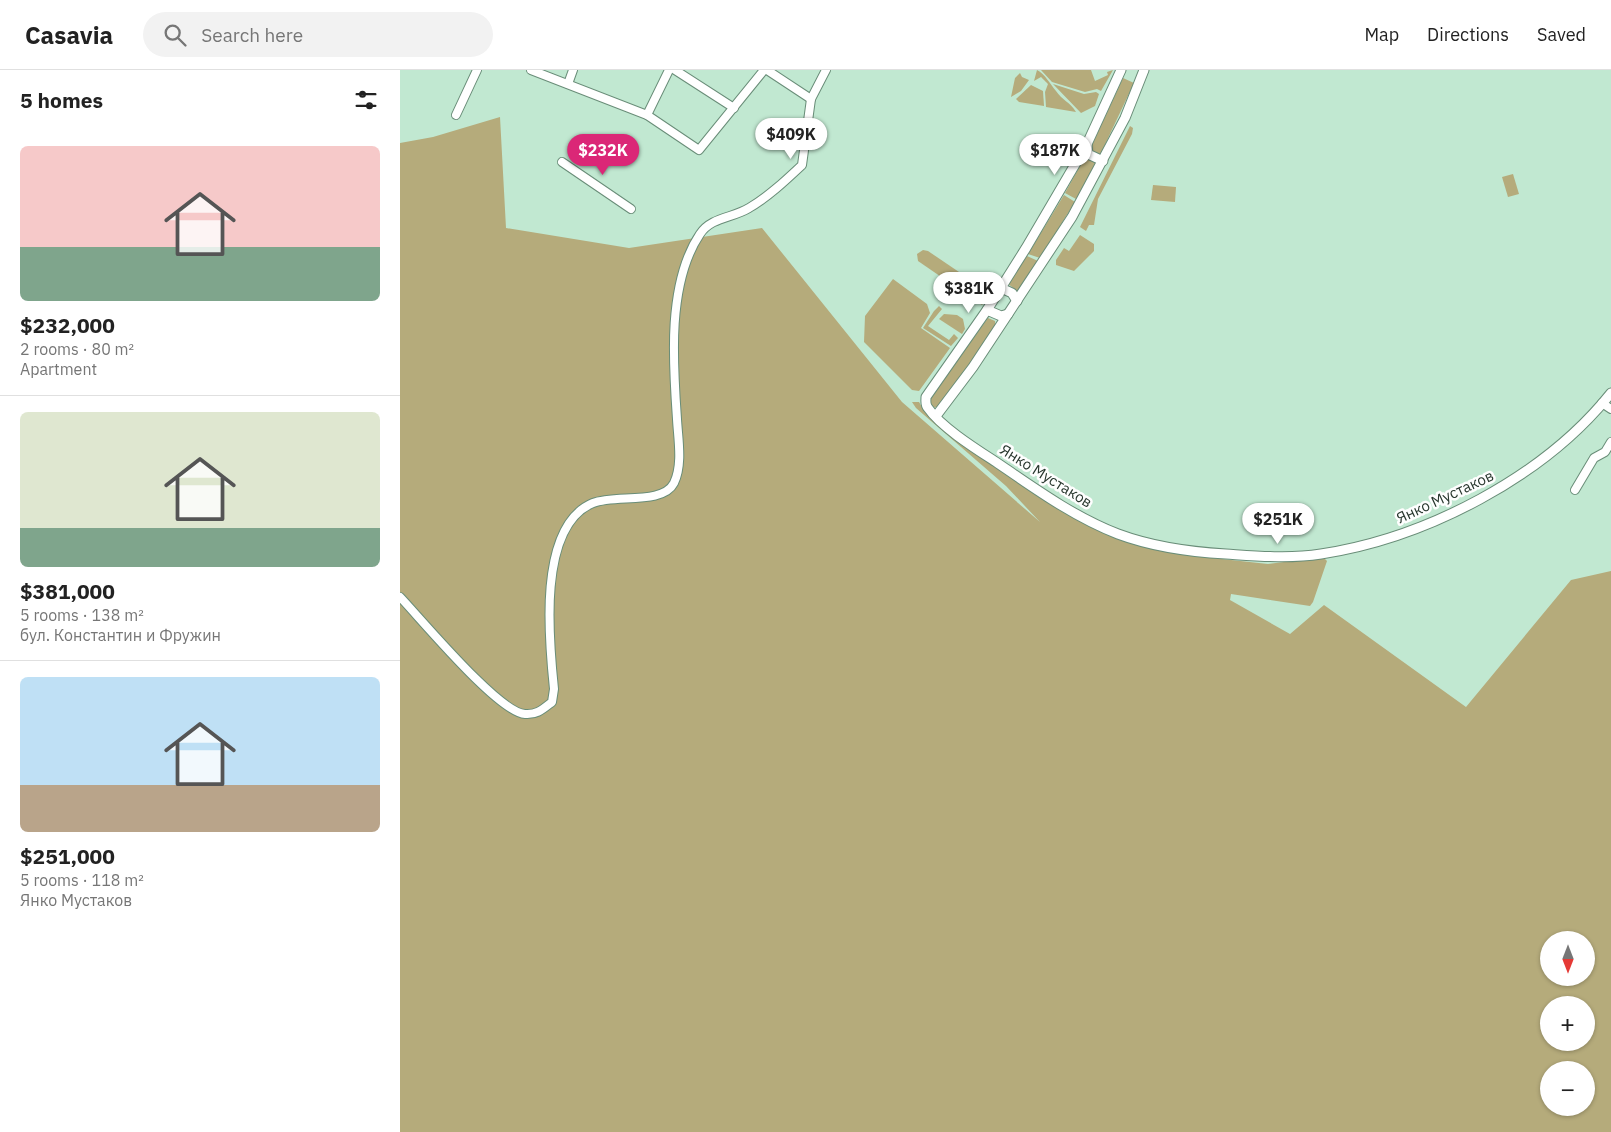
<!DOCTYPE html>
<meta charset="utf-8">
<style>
:root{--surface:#fff;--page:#f2f2f2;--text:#222;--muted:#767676;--line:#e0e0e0;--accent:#db2777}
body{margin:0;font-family:"IBM Plex Sans",sans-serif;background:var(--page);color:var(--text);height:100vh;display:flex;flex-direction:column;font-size:19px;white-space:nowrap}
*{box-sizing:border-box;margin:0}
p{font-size:16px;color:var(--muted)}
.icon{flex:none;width:28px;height:28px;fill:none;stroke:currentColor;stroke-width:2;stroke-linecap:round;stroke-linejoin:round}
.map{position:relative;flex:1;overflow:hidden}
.sheet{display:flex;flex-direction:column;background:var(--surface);width:400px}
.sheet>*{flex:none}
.needle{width:32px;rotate:180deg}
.fabs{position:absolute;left:1140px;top:861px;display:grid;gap:10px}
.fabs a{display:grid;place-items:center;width:55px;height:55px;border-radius:50%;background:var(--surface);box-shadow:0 1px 4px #0004;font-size:25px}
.price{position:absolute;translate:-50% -42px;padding:0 11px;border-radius:18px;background:#fff;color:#222;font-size:16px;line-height:32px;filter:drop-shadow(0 1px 2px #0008)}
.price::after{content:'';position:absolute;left:50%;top:30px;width:15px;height:11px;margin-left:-8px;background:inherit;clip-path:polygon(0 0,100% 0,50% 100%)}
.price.active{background:var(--accent);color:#fff}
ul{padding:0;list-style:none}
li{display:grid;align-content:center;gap:10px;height:265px;padding:0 20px}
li+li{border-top:1px solid var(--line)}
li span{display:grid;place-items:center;height:155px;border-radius:8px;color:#555}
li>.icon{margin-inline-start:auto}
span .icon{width:90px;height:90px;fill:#fffc;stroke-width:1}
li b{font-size:21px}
h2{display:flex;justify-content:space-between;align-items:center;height:60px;padding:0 20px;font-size:21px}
header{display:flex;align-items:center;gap:30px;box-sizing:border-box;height:70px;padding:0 25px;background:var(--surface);border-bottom:1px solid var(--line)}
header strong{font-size:24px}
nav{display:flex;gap:28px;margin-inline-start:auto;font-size:18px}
.search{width:350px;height:45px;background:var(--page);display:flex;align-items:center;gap:12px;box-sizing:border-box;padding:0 18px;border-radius:28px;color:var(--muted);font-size:19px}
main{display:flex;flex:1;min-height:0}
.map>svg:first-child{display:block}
.green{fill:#b5ab7b;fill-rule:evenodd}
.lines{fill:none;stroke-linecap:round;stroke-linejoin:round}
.minor-casing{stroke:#698d78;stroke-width:10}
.tertiary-casing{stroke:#698d78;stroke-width:11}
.minor{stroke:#fff;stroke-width:8}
.tertiary{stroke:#fff;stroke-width:9}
.labels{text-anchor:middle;stroke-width:5;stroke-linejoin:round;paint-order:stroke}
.street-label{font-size:15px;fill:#27362d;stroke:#fefefe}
</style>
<header>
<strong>Casavia</strong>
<div class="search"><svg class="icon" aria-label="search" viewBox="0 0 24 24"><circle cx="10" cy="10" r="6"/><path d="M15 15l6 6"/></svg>Search here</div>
<nav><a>Map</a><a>Directions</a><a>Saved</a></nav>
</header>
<main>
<section class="sheet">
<h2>5 homes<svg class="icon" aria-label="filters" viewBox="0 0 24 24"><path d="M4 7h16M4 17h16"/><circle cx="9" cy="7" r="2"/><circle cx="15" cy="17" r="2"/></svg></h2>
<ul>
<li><span style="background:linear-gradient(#f6c9c9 65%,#7fa58c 0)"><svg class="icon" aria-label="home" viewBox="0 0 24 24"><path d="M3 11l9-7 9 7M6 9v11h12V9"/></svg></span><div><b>$232,000</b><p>2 rooms · 80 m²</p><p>Apartment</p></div></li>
<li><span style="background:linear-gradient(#dfe7d0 75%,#7fa58c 0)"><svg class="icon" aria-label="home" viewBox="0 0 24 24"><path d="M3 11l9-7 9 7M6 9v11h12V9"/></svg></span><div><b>$381,000</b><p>5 rooms · 138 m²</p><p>бул. Константин и Фружин</p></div></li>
<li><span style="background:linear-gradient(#bfe0f5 70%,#b9a48a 0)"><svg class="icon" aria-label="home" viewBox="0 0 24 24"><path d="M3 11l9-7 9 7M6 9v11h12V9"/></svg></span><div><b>$251,000</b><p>5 rooms · 118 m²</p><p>Янко Мустаков</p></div></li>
</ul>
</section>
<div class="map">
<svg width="1211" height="1062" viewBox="0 0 1211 1062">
<rect width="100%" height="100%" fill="#c1e8d1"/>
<g class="green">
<path d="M 637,0 C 645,4 650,14 656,21 C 662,30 670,32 676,42 L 646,37 L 645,22 L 648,14 L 641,7 L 634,11 Z"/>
<path d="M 641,0 L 691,0 L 695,11 L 708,5 L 707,2 L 713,0 L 701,21 L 697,19 L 685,22 L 652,12 Z"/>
<path d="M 620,3 L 622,7 L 629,10 L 621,21 L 611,27 L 615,8 Z"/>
<path d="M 723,8 L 734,13 L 701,83 L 699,85 L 692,84 L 691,77 Z"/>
<path d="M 653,14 L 684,24 L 696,22 L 699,24 L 695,36 L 681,43 Z"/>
<path d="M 631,15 L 643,21 L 644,36 L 619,32 L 616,29 Z"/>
<path d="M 100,47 L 106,158 L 229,178 L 362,158 L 502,332 L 640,452 L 606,416 L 516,338 L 512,332 L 519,332 L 523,339 L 615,408 L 718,465 L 794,486 L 868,494 L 923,487 L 927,491 L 913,532 L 910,536 L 831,524 L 830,530 L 890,564 L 924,535 L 1066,637 L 1171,510 L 1211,501 L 1211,1062 L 0,1062 L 0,73 L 33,67 ZM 1149,870 L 1186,870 L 1186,908 L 1149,908 ZM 1149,935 L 1186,935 L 1186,972 L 1149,972 ZM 1149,1000 L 1186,1000 L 1186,1038 L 1149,1038 Z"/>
<path d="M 730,56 L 733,58 L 732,64 L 698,129 L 694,155 L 689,155 L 686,161 L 680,157 Z"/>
<path d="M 686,85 L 698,91 L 676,129 L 665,123 Z"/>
<path d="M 1113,104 L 1119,124 L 1108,127 L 1102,107 Z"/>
<path d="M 753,115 L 776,117 L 775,132 L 751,130 Z"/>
<path d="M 664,125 L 675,132 L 640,188 L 628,184 Z"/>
<path d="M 680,165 L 694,174 L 694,181 L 674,201 L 656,195 L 656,190 L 664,178 L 669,181 Z"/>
<path d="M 523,180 L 528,181 L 590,223 L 582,235 L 518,191 L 517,184 Z"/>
<path d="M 627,186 L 638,191 L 619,222 L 608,214 Z"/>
<path d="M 493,209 L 527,234 L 530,243 L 521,258 L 550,278 L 519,321 L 512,320 L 464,272 L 465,246 Z"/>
<path d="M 539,236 L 542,239 L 528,256 L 549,270 L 554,264 L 558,268 L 551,276 L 523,258 L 534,241 Z"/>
<path d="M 544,244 L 557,245 L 563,249 L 565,259 L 562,264 L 539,249 Z"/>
<path d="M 588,248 L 595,251 L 595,258 L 542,336 L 532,338 L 529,336 L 529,330 Z"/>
</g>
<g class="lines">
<defs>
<g id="minor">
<path d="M 131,0 L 247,45 L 299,80 L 364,0"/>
<path d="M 275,0 L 334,38"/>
<path d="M 367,0 L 411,29"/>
<path d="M 168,14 L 173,0"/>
<path d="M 56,45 L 77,0"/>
<path d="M 247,45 L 269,0"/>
<path d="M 162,92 L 231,139"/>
<path d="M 1202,333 L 1211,339"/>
<path d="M 1175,420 L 1194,388 L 1205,382 L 1211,372"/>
<path d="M 0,527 C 21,549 99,643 125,644 C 137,645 143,639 152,632 L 154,619 C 149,571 137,456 193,433 C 215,424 263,435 274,413 C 283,394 278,369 277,349 C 273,293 267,213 300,164 C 311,147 333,148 349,138 C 368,127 386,110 402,95 L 411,29 L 426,0"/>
</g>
<g id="tertiary">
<path d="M 721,0 L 687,74 L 626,178 L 587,240 L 526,327 C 526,331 525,335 528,338 C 541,357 576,379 596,392 C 634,418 674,447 718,464 C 753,477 790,482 826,484 C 857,486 889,489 921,484 C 1026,468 1144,407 1211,323"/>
<path d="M 687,75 L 688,84 L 703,91"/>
<path d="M 601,218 L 612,223 L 617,231"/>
<path d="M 587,240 L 601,246 L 608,244"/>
<path d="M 536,346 L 573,297 L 672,147 L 725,48 L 744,0"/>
</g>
</defs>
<use href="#minor" class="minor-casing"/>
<use href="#tertiary" class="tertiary-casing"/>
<use href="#minor" class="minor"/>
<use href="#tertiary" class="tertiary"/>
</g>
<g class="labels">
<g class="street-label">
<text transform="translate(646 406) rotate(32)" y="5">Янко Мустаков</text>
<text transform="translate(1045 427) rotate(-25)" y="5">Янко Мустаков</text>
</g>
</g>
</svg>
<div class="fabs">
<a><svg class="needle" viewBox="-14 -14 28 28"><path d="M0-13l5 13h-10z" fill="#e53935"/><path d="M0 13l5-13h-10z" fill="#767676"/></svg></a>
<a>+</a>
<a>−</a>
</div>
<b class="price" style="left:391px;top:90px">$409K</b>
<b class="price active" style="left:203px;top:106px">$232K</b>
<b class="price" style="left:655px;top:106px">$187K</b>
<b class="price" style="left:569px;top:244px">$381K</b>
<b class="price" style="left:878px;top:475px">$251K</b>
</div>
</main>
